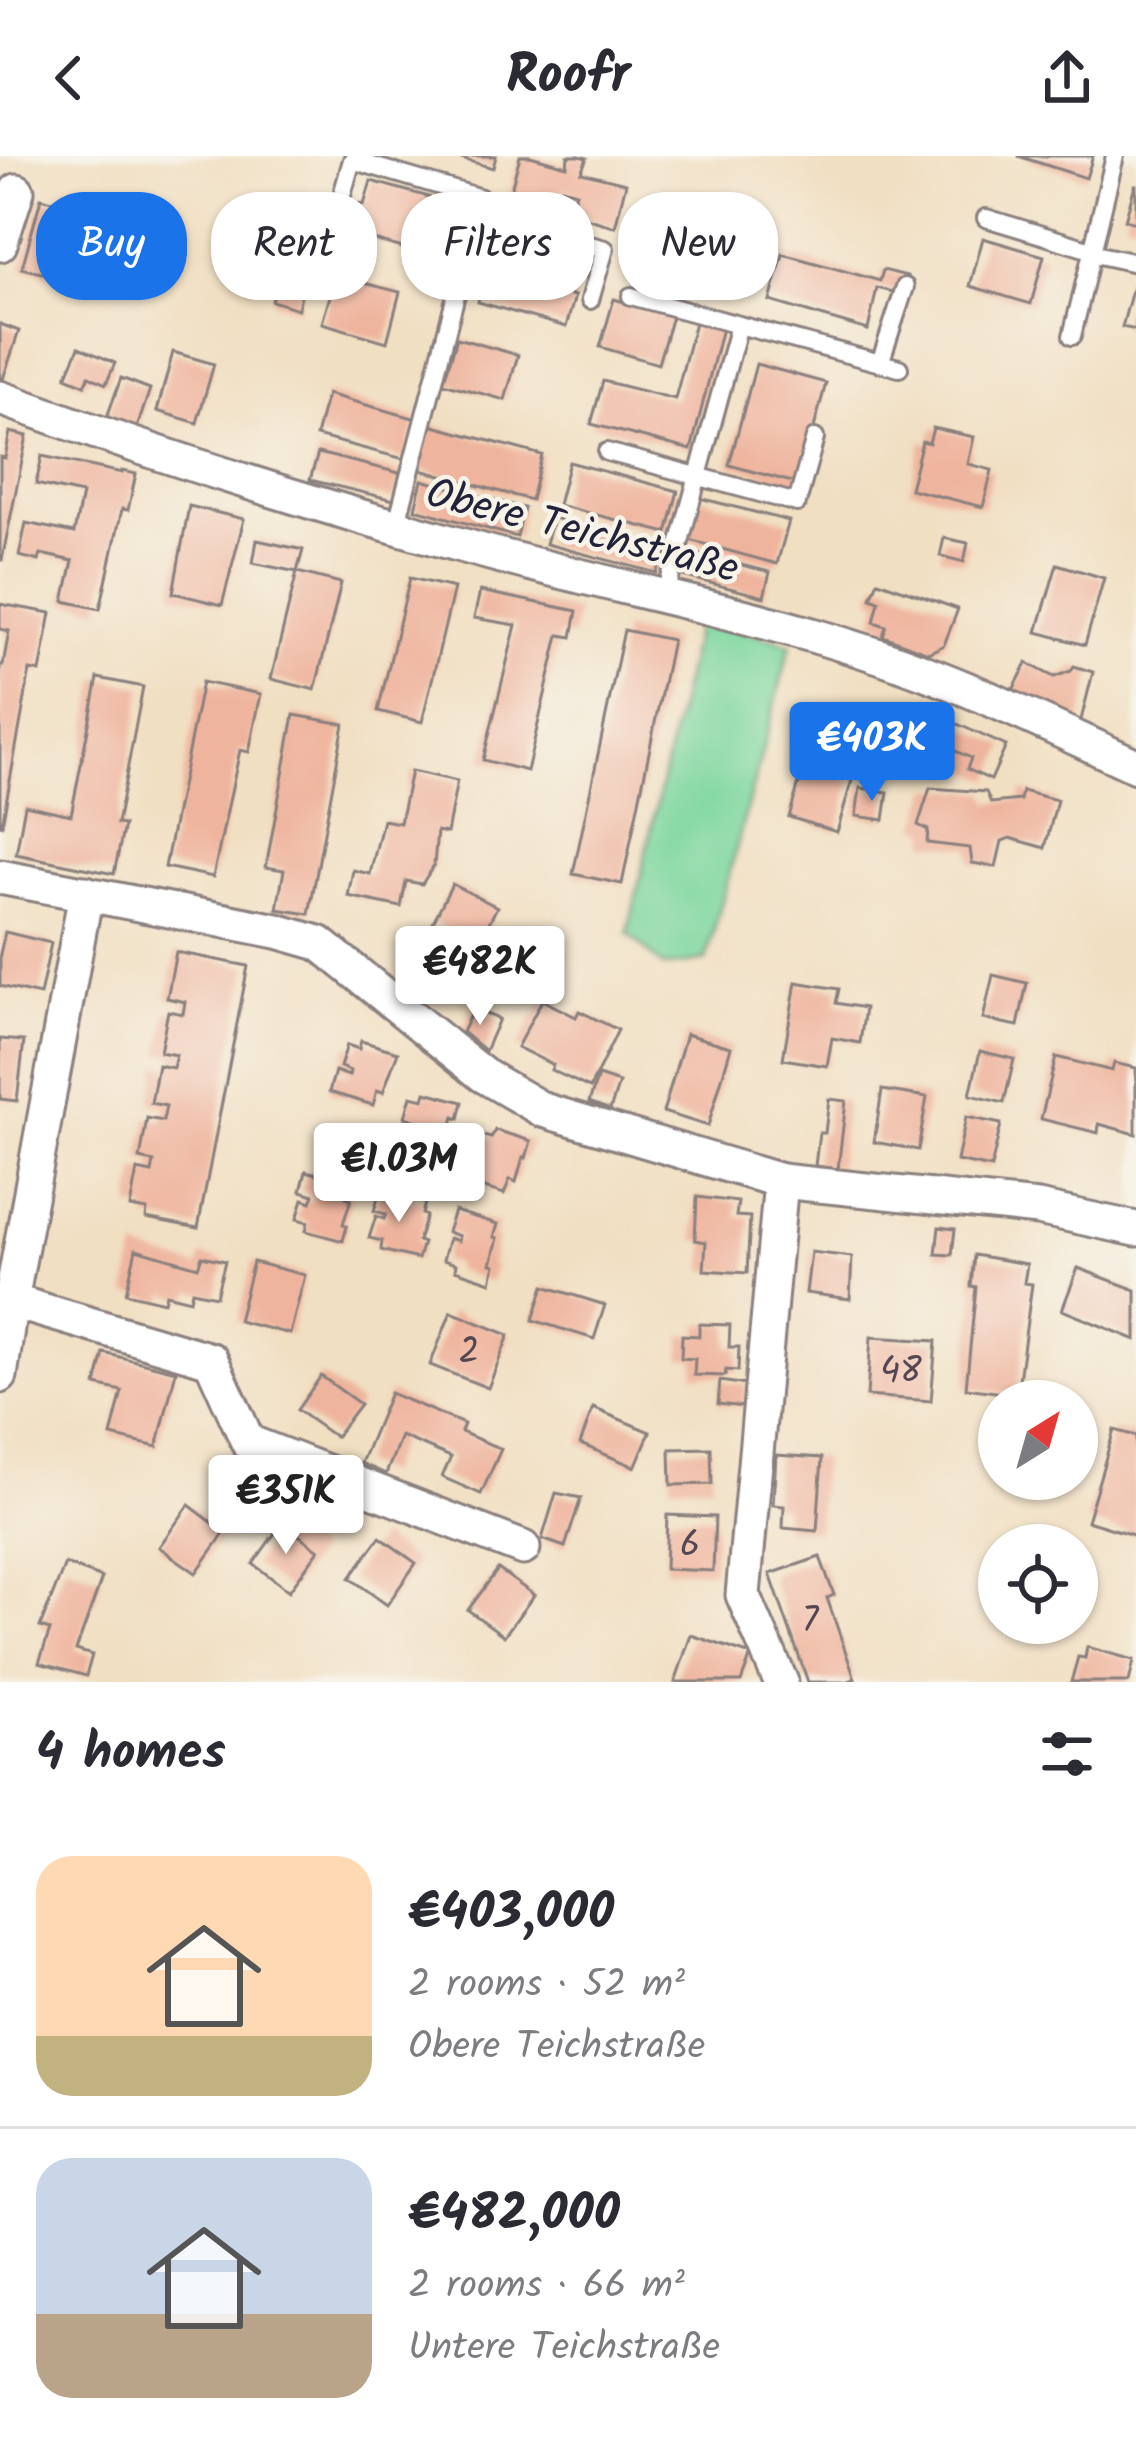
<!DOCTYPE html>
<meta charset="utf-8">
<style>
:root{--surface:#fff;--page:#f2f2f3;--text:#2b2b33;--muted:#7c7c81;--line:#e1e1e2;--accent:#1a73e8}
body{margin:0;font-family:Kalam,sans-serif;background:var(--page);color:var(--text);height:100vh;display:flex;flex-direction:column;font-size:45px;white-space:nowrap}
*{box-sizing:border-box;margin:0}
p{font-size:39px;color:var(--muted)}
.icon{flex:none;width:66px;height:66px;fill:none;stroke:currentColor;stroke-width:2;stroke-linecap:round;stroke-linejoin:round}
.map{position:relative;height:1526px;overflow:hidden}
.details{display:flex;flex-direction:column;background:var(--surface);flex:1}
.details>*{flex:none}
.banner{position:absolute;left:36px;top:36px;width:1065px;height:108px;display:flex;gap:24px}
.needle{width:78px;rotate:37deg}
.buttons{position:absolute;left:978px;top:1224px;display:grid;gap:24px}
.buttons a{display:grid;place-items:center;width:120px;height:120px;border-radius:50%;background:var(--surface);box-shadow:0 3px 9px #0004;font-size:60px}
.price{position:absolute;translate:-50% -102px;padding:0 27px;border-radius:12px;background:#fff;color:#222;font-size:39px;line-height:78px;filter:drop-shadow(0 3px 6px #0008)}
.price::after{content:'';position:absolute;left:50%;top:72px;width:36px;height:27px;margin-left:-18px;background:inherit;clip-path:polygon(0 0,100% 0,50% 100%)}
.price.current{background:var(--accent);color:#fff}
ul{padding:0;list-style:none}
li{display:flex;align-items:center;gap:36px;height:300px;padding:0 36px}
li+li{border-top:3px solid var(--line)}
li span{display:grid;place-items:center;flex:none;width:336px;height:240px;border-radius:36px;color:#555}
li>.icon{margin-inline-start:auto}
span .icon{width:144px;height:144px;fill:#fffc;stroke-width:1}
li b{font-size:51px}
h2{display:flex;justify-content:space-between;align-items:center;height:144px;padding:0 36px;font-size:51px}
.pill{padding:0 42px;border-radius:48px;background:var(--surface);box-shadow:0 3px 9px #0004;font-size:42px;line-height:108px}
.pill.current{background:var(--accent);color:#fff}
header{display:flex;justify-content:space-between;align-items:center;height:156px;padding:0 36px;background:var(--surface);font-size:54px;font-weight:600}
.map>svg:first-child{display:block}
.green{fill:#7dd79e;stroke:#507c6c;stroke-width:3}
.building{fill:#efb49d}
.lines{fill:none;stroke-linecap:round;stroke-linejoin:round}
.lane-casing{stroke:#8a807e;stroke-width:22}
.street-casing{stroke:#8a807e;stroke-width:39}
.lane{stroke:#fff;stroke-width:16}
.street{stroke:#fff;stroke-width:33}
.labels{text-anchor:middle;stroke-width:9;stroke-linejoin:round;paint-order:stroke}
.number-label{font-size:36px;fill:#554654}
.street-label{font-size:42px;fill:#22223b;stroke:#f7f3e8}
</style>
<header><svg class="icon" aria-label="back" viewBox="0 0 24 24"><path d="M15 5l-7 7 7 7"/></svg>Roofr<svg class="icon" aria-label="share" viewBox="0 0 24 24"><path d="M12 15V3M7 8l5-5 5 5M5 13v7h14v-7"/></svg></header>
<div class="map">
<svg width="1136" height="1526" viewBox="0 0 1136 1526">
<rect width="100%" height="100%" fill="#f7f3e8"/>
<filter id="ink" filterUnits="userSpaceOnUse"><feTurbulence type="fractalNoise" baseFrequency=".00833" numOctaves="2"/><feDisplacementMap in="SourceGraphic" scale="24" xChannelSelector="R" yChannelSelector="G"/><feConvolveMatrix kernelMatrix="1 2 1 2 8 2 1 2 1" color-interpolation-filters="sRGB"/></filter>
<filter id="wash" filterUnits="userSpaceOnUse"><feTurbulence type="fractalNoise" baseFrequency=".004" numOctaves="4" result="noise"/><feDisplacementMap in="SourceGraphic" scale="48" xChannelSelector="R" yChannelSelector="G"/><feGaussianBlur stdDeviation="2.7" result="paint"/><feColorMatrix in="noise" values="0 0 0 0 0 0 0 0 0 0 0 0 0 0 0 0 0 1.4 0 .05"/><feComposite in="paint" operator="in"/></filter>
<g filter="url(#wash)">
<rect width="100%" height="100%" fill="#f1dfc2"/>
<path class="green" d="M 698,463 L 791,488 L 706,804 L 664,811 L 628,777 Z"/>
<g id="blocks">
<g class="building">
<path d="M 451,0 L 496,0 L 493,12 Z"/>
<path d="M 520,0 L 530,0 L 567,10 L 568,0 L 579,0 L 587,2 L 581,16 L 626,27 L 615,71 L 570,57 L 576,36 L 562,32 L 555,56 L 508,44 Z"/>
<path d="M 1018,0 L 1093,0 L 1086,22 Z"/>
<path d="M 371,25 L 451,47 L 443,70 L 449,71 L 440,102 L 351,78 L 359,48 L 364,49 Z"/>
<path d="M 1135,29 L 1136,29 L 1136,67 L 1125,64 Z"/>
<path d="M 41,42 L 90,55 L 71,125 L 22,112 Z"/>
<path d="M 658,66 L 759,94 L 747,138 L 646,111 Z"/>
<path d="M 983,82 L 1044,100 L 1031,148 L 970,130 Z"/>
<path d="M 270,83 L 311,93 L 298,153 L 272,145 L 280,119 L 261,113 Z"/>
<path d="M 496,95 L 575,116 L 570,139 L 575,140 L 566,171 L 478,146 L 484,117 L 489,118 Z"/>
<path d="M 783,98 L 880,125 L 883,114 L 907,120 L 902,138 L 877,132 L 868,174 L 770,145 Z"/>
<path d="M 336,120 L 400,136 L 387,186 L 322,167 Z"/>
<path d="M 1135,123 L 1136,124 L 1136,174 L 1122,171 Z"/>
<path d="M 614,143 L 672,160 L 658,208 L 600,191 Z"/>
<path d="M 695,166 L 722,172 L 691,294 L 591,268 L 603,225 L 675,243 Z"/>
<path d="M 0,168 L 19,175 L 1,229 L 0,229 Z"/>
<path d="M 457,182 L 518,199 L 505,244 L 443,227 Z"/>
<path d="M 79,191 L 115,207 L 106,228 L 89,220 L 85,229 L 66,221 Z"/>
<path d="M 173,196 L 214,208 L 197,267 L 157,255 Z"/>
<path d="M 756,208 L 826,227 L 799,328 L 729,309 Z"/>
<path d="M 121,222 L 150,233 L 137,272 L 107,261 Z"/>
<path d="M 327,238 L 417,263 L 404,303 L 316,280 Z"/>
<path d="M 430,269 L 542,299 L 531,344 L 417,313 Z"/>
<path d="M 933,272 L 974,281 L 968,308 L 992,314 L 983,351 L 910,333 L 922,285 L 929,287 Z"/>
<path d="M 10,276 L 27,280 L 2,404 L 0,404 L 0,301 L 5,302 Z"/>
<path d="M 318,297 L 400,317 L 394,344 L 310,324 Z"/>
<path d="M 42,300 L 122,317 L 122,315 L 136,318 L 128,354 L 122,353 L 100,453 L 64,445 L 73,405 L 41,398 L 39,405 L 19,400 L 26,367 L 74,377 L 82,338 L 36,328 Z"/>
<path d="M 569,306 L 678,335 L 667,377 L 558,349 Z"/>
<path d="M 422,324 L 524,352 L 517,381 L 415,353 Z"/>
<path d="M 700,342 L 789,365 L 777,408 L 689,384 Z"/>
<path d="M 189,350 L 244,363 L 222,449 L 173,437 Z"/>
<path d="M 553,362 L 663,391 L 657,417 L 546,388 Z"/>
<path d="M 944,382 L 968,387 L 964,406 L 940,400 Z"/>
<path d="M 257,384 L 303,394 L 297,416 L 341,427 L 315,534 L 271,523 L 297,416 L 253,407 Z"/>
<path d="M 685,395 L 770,416 L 764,441 L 679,419 Z"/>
<path d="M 1057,408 L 1104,422 L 1085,489 L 1037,476 Z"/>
<path d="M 410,422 L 454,432 L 422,566 L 378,555 Z"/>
<path d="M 878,425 L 958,453 L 944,489 L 928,497 L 883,480 L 886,470 L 874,466 L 879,445 L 871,442 Z"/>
<path d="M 480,435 L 577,455 L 572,481 L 559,479 L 527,615 L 483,604 L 516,469 L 474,462 Z"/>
<path d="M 0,448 L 51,457 L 40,516 L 30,514 L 2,669 L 0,669 L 0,509 L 3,509 L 9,475 L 0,473 Z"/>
<path d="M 624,474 L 672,484 L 622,728 L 573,718 Z"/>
<path d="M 1027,507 L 1054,521 L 1071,515 L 1074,510 L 1093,516 L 1080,568 L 1013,534 Z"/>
<path d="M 98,522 L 143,531 L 117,668 L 124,669 L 114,718 L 16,698 L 25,649 L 71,659 Z"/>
<path d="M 202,526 L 261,538 L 249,596 L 240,594 L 213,721 L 165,711 Z"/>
<path d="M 294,559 L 344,568 L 309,758 L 277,753 L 284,714 L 266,711 Z"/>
<path d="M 944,562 L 1006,590 L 991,624 L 967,613 L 971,602 L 933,585 Z"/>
<path d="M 804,610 L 852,624 L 837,676 L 789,661 Z"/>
<path d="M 411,615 L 457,625 L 447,677 L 437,675 L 434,709 L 422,728 L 406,725 L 401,751 L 348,740 L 353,714 L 370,718 L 383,664 L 400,667 Z"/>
<path d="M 860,632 L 888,636 L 884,664 L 856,660 Z"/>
<path d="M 930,632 L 986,636 L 991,647 L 1020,644 L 1022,635 L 1057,644 L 1045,692 L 1010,682 L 1002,685 L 996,711 L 972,707 L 970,692 L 927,687 L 928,674 L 918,669 Z"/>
<path d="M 452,728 L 497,751 L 467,810 L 436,793 L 447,773 L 433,766 Z"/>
<path d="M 5,776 L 51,787 L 40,839 L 0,830 L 0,798 Z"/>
<path d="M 176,796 L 248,810 L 198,1072 L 146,1062 L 147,1054 L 130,1051 L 137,1014 L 152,1017 L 154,1006 L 140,1003 L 147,962 L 163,965 L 166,950 L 151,947 L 158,909 L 173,912 L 176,899 L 160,896 L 168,855 L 183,858 L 185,846 L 167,842 Z"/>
<path d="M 993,819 L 1027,827 L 1018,870 L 983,863 Z"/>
<path d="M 796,826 L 839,833 L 836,847 L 865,852 L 860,887 L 832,882 L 827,910 L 783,903 Z"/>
<path d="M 542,844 L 576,861 L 579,855 L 618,874 L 590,932 L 551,914 L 553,909 L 517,891 Z"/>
<path d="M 473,853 L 499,863 L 485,895 L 462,876 Z"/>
<path d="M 686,878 L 731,891 L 708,970 L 663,956 Z"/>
<path d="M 0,883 L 24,885 L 17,945 L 0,943 Z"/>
<path d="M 361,885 L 398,896 L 383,936 L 377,934 L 373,949 L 329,936 L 335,915 L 349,920 L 350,915 L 340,911 L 347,889 L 359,893 Z"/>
<path d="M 980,895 L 1014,903 L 1004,947 L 970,939 Z"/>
<path d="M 1056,901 L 1112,915 L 1114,907 L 1136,912 L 1136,978 L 1099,968 L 1098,977 L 1041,963 Z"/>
<path d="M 598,920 L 619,927 L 610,954 L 589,946 Z"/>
<path d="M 882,934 L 927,941 L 918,994 L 874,986 Z"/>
<path d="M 426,936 L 463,946 L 459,963 L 454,961 L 447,986 L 441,984 L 437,998 L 394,986 L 400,967 L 412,970 L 414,964 L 405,961 L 411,940 L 424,943 Z"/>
<path d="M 829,943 L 846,945 L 838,1013 L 815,1010 L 819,977 L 825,977 Z"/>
<path d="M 966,961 L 1001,968 L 991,1012 L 957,1005 Z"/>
<path d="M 495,974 L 531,985 L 526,1002 L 523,1001 L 516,1026 L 510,1023 L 504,1038 L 461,1025 L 468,1005 L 480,1008 L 481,1002 L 473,1000 L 480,979 L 491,982 Z"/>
<path d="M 306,1015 L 350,1027 L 346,1041 L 351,1043 L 343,1068 L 347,1070 L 343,1085 L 306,1075 L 308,1066 L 297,1063 L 303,1043 L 311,1046 L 314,1039 L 301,1035 Z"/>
<path d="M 380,1035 L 425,1047 L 422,1058 L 426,1060 L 418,1085 L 423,1087 L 418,1103 L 381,1094 L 382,1085 L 369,1082 L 376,1060 L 384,1063 L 386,1058 L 374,1055 Z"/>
<path d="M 697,1041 L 738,1046 L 736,1060 L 750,1061 L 747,1117 L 704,1114 L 706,1086 L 695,1084 Z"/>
<path d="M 454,1055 L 498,1068 L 494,1081 L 498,1082 L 491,1108 L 495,1109 L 491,1126 L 455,1114 L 456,1108 L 443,1104 L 449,1082 L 458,1085 L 459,1080 L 447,1076 Z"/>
<path d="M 939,1071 L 955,1073 L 952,1099 L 936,1098 Z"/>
<path d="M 136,1093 L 198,1111 L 202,1100 L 225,1105 L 216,1140 L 192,1135 L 190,1144 L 166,1138 L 164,1146 L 126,1137 Z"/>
<path d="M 811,1096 L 852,1101 L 850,1143 L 806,1137 Z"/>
<path d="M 974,1099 L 1027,1108 L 1024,1127 L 1032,1128 L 1017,1239 L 966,1232 L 976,1131 L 971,1130 Z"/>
<path d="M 253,1106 L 305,1119 L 290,1178 L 238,1165 Z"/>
<path d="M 1078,1112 L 1136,1134 L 1136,1184 L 1062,1154 Z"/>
<path d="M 544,1130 L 605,1149 L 594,1183 L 533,1164 Z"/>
<path d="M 451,1156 L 509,1179 L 488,1232 L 430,1209 Z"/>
<path d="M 699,1168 L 730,1169 L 729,1191 L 739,1191 L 738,1215 L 726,1214 L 725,1220 L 694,1219 L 695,1203 L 681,1202 L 682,1179 L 699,1180 Z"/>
<path d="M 871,1181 L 936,1185 L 931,1245 L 867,1240 Z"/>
<path d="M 104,1197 L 176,1215 L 157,1291 L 111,1280 L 122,1235 L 96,1229 Z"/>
<path d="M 321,1220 L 360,1248 L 335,1281 L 297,1254 Z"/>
<path d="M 720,1225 L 747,1229 L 744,1251 L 718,1248 Z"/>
<path d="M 390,1237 L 464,1268 L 461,1276 L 501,1293 L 481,1338 L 442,1321 L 451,1301 L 401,1280 L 386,1318 L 361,1307 Z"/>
<path d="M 593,1252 L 650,1276 L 635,1311 L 580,1288 Z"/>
<path d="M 1114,1274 L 1136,1280 L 1136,1380 L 1087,1365 Z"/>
<path d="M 711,1292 L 712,1328 L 671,1329 L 670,1293 Z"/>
<path d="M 776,1299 L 822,1302 L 817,1375 L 783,1372 L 784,1350 L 773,1349 Z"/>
<path d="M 556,1337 L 581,1342 L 565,1391 L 542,1383 Z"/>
<path d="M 189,1349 L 225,1376 L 196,1417 L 159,1391 Z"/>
<path d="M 667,1359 L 715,1361 L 713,1415 L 665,1413 Z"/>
<path d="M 282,1367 L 319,1394 L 289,1435 L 253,1408 Z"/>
<path d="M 380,1381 L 416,1407 L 387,1449 L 350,1422 Z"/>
<path d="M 820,1401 L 834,1439 L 827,1442 L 855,1523 L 845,1526 L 808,1526 L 770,1418 Z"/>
<path d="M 65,1408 L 102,1422 L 76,1494 L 92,1499 L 86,1520 L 39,1507 L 50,1474 L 40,1471 Z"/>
<path d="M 498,1413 L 534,1439 L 504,1480 L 468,1454 Z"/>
<path d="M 691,1479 L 751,1499 L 741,1526 L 675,1526 Z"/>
<path d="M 1087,1491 L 1134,1504 L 1129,1526 L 1071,1526 L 1078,1501 L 1085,1502 Z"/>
</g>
</g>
</g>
<g filter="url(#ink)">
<use href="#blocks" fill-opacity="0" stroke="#8a807e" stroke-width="3"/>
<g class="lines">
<defs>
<g id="lane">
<path d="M 477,58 L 605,93 L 590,144"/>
<path d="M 986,62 L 1091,94"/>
<path d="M 1090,97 L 1136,107"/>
<path d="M 325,99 L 352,4 L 481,42 L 396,371"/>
<path d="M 631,140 L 899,212"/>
<path d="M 1072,180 L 1115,0"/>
<path d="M 880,207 L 905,131"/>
<path d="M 607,296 L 797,347 L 815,282"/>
<path d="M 665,441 L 739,169"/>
</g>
<g id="street">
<path d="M 0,88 L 17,35"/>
<path d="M 0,242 C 157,299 317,350 479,394 C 608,430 740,454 867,496 C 960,526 1048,569 1136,610"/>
<path d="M 0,721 L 277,775 L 319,787 L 483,919 L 543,954 L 781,1025 L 1038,1052 L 1136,1073"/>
<path d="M 11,1145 L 211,1204 L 248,1286 L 523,1392"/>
<path d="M 0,1220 L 11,1145 L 86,737"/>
<path d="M 781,1526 L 743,1439 L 781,1025"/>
</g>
</defs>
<use href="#lane" class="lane-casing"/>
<use href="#street" class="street-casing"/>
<use href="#lane" class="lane"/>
<use href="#street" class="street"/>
</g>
</g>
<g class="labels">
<g class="number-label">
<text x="469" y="1207">2</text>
<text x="901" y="1226">48</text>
<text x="690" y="1400">6</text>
<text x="810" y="1476">7</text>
</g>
<g class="street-label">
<text transform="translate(583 373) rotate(14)" y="15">Obere Teichstraße</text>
</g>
</g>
</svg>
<div class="buttons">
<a><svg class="needle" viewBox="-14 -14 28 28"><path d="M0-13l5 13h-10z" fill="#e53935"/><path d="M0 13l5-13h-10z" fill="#7c7c81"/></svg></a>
<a><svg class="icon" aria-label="locate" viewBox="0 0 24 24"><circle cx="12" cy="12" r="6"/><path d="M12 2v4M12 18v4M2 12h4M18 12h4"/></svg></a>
</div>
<b class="price current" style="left:872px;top:648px">€403K</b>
<b class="price" style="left:480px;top:872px">€482K</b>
<b class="price" style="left:399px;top:1069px">€1.03M</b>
<b class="price" style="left:286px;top:1401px">€351K</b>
<div class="banner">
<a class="pill current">Buy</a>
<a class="pill">Rent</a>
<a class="pill">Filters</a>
<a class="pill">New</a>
</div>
</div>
<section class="details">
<h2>4 homes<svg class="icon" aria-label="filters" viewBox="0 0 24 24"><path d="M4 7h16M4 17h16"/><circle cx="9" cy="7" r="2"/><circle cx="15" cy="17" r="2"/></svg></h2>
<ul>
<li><span style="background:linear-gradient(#ffd9b3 75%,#c2b280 0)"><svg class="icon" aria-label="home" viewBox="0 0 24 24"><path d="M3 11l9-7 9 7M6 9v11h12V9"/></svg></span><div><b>€403,000</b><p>2 rooms · 52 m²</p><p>Obere Teichstraße</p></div></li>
<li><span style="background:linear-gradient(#c9d6e8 65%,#b9a48a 0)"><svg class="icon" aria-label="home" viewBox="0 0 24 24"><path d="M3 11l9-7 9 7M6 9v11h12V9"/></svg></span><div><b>€482,000</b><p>2 rooms · 66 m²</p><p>Untere Teichstraße</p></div></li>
</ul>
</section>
